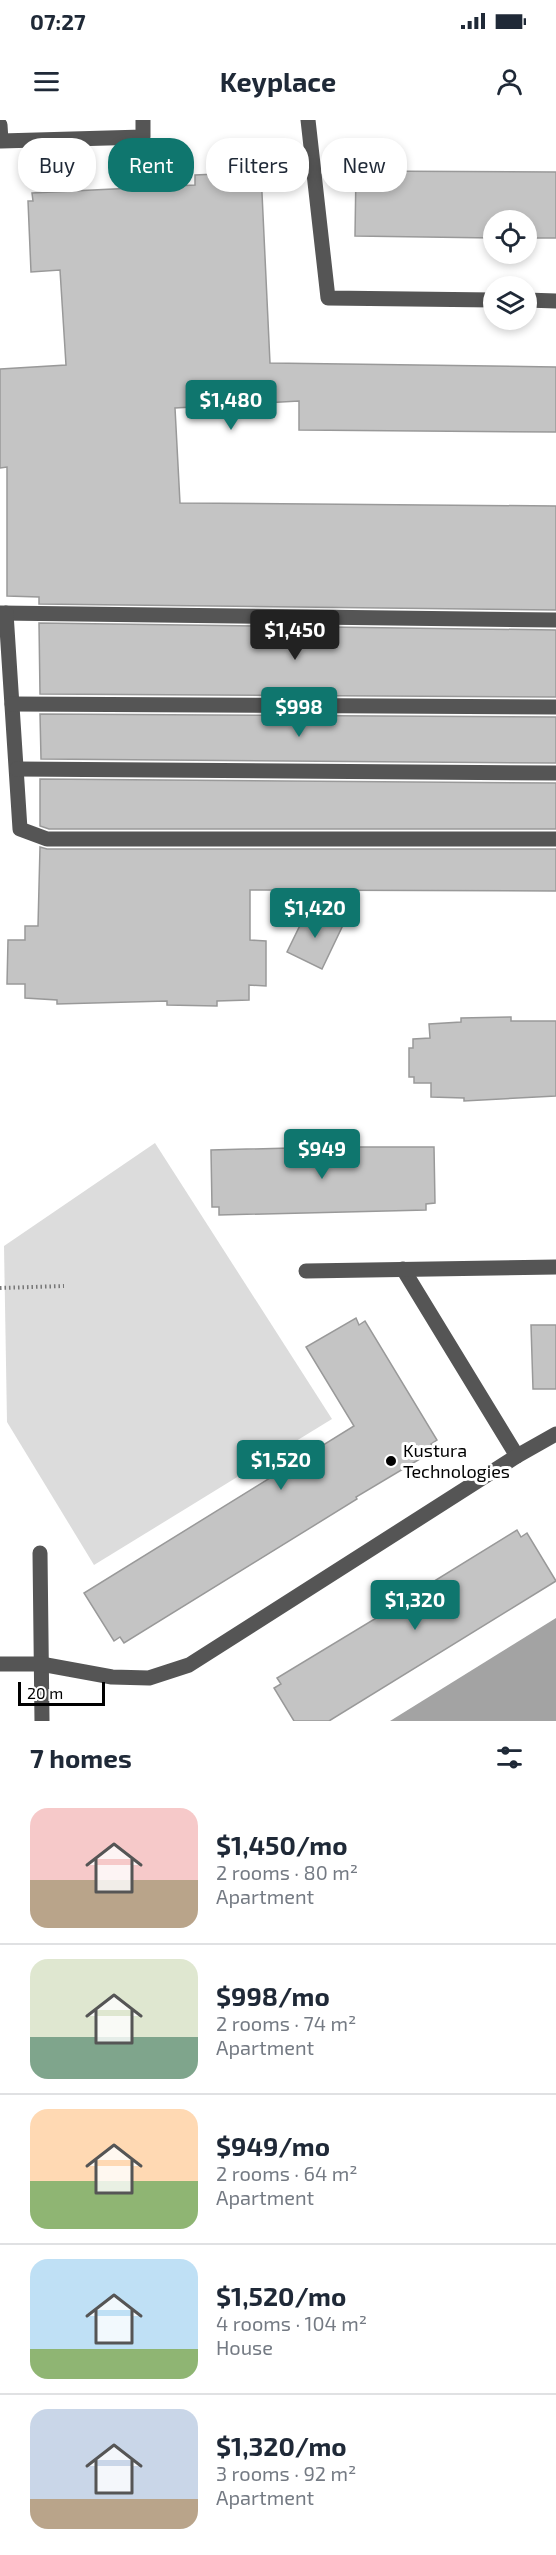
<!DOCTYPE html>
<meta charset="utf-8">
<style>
:root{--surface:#fff;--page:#f2f2f3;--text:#1f2937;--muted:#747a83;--line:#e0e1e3;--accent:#0f766e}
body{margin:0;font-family:"Exo 2",sans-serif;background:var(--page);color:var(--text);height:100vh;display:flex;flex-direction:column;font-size:22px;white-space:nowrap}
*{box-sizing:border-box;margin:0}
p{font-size:20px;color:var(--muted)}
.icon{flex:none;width:33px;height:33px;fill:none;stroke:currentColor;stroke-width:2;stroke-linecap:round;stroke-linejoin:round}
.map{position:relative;height:1601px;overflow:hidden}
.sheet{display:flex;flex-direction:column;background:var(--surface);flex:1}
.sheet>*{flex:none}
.banner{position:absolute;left:18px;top:18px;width:520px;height:54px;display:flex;gap:12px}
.buttons{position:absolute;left:483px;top:90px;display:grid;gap:12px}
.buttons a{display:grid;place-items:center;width:54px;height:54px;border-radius:50%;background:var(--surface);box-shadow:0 3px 9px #0003;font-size:30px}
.scale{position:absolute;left:18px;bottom:15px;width:87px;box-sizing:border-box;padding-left:6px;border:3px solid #000;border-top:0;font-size:16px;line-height:21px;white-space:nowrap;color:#000;-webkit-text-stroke:4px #fff;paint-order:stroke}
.price{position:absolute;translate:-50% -51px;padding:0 14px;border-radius:6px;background:var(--accent);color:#fff;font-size:20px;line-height:39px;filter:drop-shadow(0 2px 3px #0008)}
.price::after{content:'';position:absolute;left:50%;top:36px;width:18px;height:14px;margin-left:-9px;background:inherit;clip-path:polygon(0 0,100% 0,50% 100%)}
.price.current{background:#222;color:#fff}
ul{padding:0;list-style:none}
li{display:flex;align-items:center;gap:18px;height:150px;padding:0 30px}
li+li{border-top:2px solid var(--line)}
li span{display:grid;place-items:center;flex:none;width:168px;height:120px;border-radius:18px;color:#555}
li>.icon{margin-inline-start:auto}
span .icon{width:72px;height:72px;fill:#fffc;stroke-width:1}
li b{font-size:26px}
h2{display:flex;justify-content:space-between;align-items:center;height:72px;padding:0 30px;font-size:26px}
.chip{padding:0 21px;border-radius:24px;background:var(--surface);box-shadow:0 3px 9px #0003;font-size:21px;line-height:54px}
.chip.current{background:var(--accent);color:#fff}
.status{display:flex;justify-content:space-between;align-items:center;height:42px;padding:0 30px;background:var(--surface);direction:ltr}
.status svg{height:16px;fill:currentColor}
header{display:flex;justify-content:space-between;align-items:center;height:78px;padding:0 30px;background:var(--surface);font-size:27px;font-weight:700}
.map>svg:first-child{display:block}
.green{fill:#dcdcdc}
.water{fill:#a3a3a3}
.building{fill:#c4c4c4;stroke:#999;stroke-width:1.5}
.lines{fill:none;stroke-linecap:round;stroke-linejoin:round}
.path{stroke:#777;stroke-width:4;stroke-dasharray:1.5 3;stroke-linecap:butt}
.minor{stroke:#555;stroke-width:15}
.poi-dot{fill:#000;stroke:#fff;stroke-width:2}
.labels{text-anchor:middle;stroke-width:6;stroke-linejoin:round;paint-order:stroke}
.poi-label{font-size:18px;fill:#000;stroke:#fff;text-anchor:start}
</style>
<div class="status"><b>07:27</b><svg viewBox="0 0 49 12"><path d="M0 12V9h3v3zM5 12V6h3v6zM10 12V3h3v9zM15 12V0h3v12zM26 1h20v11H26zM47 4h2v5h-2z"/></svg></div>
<header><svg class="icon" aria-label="menu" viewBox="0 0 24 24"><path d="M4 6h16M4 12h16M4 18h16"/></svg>Keyplace<svg class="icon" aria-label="person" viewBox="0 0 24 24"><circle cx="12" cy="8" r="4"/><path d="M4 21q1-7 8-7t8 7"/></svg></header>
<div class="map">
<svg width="556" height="1601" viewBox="0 0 556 1601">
<rect width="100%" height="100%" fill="#fff"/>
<path class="green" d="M 155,1023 L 332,1299 L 94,1445 L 7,1302 L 4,1126 Z"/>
<path class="water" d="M 556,1498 L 556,1601 L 390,1601 Z"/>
<g class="building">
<path d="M 356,51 L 556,52 L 556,118 L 526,118 L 526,100 L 494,100 L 494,118 L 355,116 Z"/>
<path d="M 261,52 L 270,243 L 556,247 L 556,312 L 299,310 L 299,281 L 175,288 L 180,383 L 556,386 L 556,490 L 39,484 L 39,477 L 7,476 L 7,347 L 0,348 L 0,249 L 66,245 L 60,150 L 31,152 L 28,81 L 33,81 L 32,73 L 195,65 L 195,55 Z"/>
<path d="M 39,503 L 556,510 L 556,577 L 40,574 Z"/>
<path d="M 40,594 L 556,597 L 556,643 L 41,639 Z"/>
<path d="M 40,659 L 556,663 L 556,709 L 49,709 L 40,706 Z"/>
<path d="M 40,727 L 47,729 L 556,729 L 556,771 L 250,770 L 250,820 L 266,821 L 266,866 L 249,865 L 249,880 L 217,881 L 217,886 L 167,885 L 167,881 L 57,884 L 57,880 L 25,878 L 25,864 L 7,864 L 8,820 L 25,820 L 25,806 L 38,806 Z"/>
<path d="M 308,789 L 343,805 L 322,849 L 287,832 Z"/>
<path d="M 511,897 L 511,901 L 556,901 L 556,976 L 464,981 L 464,978 L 431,977 L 431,963 L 414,963 L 414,957 L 409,957 L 409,928 L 413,928 L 413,919 L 430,918 L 429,904 L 461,902 L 461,898 Z"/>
<path d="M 328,1027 L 434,1027 L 435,1083 L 426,1084 L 426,1090 L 219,1095 L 219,1087 L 212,1087 L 211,1030 Z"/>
<path d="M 356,1198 L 359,1205 L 365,1201 L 437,1320 L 431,1324 L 435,1330 L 356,1377 L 357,1379 L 124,1523 L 120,1517 L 114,1521 L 84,1473 L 354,1306 L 306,1227 Z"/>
<path d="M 531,1205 L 556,1205 L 556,1269 L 533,1269 Z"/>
<path d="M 517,1410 L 521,1417 L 527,1413 L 556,1461 L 329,1601 L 294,1601 L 274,1568 L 281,1564 L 277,1558 L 396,1486 L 398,1489 L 434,1469 L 431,1463 Z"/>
</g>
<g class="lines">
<path class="path" d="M 0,1168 L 64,1166"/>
<g class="minor">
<path d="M 308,0 L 328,178 L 494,180"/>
<path d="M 0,5 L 1,21 L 143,17 L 143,0"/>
<path d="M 526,180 L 556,181"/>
<path d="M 0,493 L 556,500"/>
<path d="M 6,493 L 20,709 L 47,719 L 556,719"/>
<path d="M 12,584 L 556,587"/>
<path d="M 17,649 L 556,653"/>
<path d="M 403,1149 L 517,1336"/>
<path d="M 306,1151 L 556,1147"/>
<path d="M 40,1433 L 42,1601"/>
<path d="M 0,1544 L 41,1544 L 112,1557 L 149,1558 L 189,1545 L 517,1336 L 556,1314"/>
</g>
</g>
<circle class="poi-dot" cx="391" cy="1341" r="6"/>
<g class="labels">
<g class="poi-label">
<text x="403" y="1337">Kustura<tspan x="403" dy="21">Technologies</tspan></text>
</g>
</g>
</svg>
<div class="buttons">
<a><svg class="icon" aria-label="locate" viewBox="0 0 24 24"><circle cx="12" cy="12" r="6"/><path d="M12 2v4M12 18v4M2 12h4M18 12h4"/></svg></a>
<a><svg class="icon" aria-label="layers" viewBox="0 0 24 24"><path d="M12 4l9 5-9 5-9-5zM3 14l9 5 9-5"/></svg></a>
</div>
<div class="scale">20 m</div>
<b class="price" style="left:231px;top:311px">$1,480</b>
<b class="price current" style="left:295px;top:541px">$1,450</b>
<b class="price" style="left:299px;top:618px">$998</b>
<b class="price" style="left:315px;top:819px">$1,420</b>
<b class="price" style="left:322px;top:1060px">$949</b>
<b class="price" style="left:281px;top:1371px">$1,520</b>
<b class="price" style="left:415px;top:1511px">$1,320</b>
<div class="banner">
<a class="chip">Buy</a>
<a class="chip current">Rent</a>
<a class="chip">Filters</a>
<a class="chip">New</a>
</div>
</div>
<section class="sheet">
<h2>7 homes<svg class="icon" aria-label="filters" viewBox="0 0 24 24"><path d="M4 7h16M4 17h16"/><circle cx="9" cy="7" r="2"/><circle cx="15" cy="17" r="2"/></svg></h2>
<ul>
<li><span style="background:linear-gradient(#f6c9c9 60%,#b9a48a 0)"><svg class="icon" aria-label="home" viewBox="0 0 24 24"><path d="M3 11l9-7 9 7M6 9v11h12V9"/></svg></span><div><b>$1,450/mo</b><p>2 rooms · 80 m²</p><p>Apartment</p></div></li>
<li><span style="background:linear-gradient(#dfe7d0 65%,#7fa58c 0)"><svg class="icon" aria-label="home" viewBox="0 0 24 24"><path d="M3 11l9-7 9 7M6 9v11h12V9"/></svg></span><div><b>$998/mo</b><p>2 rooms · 74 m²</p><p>Apartment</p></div></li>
<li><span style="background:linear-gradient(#ffd9b3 60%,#8fb573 0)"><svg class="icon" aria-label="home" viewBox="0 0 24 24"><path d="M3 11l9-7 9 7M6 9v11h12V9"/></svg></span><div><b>$949/mo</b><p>2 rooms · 64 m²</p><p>Apartment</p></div></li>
<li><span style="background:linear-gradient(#bfe0f5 75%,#8fb573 0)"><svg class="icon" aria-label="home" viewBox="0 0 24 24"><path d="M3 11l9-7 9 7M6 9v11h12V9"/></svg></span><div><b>$1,520/mo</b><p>4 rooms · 104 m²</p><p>House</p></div></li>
<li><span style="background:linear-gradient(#c9d6e8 75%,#b9a48a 0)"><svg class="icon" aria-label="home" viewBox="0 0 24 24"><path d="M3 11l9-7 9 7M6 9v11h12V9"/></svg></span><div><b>$1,320/mo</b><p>3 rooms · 92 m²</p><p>Apartment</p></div></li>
</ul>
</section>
